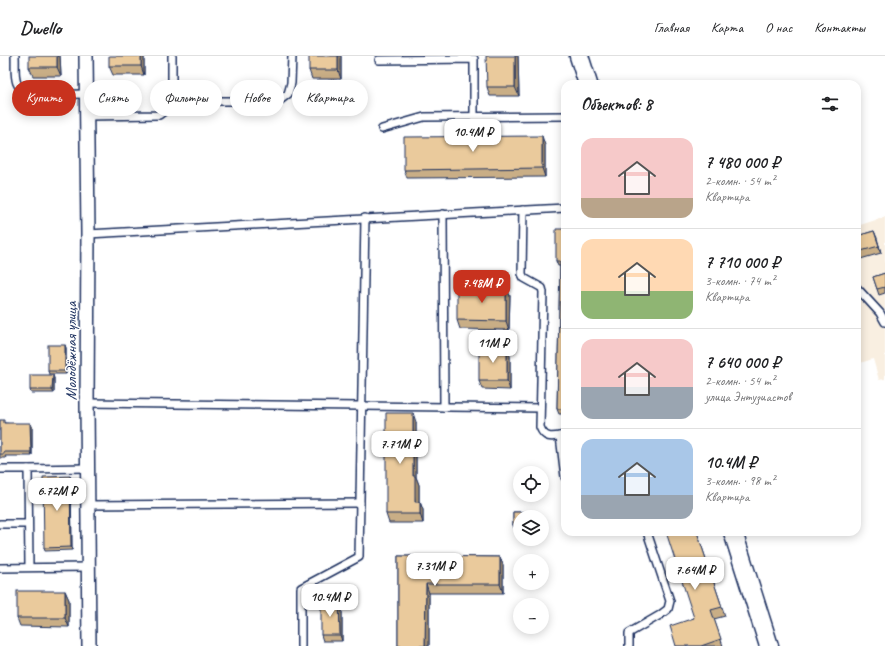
<!DOCTYPE html>
<html lang="ru">
<meta charset="utf-8">
<style>
:root{--surface:#fff;--page:#f6f6f6;--text:#202124;--muted:#757577;--line:#e0e0e0;--accent:#c8321e}
body{margin:0;font-family:Caveat,sans-serif;background:var(--page);color:var(--text);height:100vh;display:flex;flex-direction:column;font-size:15px;white-space:nowrap}
*{box-sizing:border-box;margin:0}
p{font-size:13px;color:var(--muted)}
.icon{flex:none;width:22px;height:22px;fill:none;stroke:currentColor;stroke-width:2;stroke-linecap:round;stroke-linejoin:round}
.map{position:relative;flex:1;overflow:hidden}
.sheet{position:absolute;left:561px;top:24px;width:300px;height:456px;display:flex;flex-direction:column;background:var(--surface);border-radius:12px;box-shadow:0 2px 10px #0003}
.sheet>*{flex:none}
.guide{position:absolute;left:12px;top:24px;width:380px;height:36px;display:flex;gap:8px}
.tools{position:absolute;left:513px;top:410px;display:grid;gap:8px}
.tools a{display:grid;place-items:center;width:36px;height:36px;border-radius:50%;background:var(--surface);box-shadow:0 2px 10px #0003;font-size:20px}
.price{position:absolute;translate:-50% -34px;padding:0 9px;border-radius:8px;background:#fff;color:#222;font-size:13px;line-height:26px;filter:drop-shadow(0 1px 2px #0008)}
.price::after{content:'';position:absolute;left:50%;top:24px;width:12px;height:9px;margin-left:-6px;background:inherit;clip-path:polygon(0 0,100% 0,50% 100%)}
.price.on{background:var(--accent);color:#fff}
ul{padding:0;list-style:none}
li{display:flex;align-items:center;gap:12px;height:100px;padding:0 20px}
li+li{border-top:1px solid var(--line)}
li span{display:grid;place-items:center;flex:none;width:112px;height:80px;border-radius:12px;color:#555}
li>.icon{margin-inline-start:auto}
span .icon{width:48px;height:48px;fill:#fffc;stroke-width:1}
li b{font-size:17px}
h2{display:flex;justify-content:space-between;align-items:center;height:48px;padding:0 20px;font-size:17px}
.tag{padding:0 14px;border-radius:18px;background:var(--surface);box-shadow:0 2px 10px #0003;font-size:14px;line-height:36px}
.tag.on{background:var(--accent);color:#fff}
header{display:flex;align-items:center;gap:24px;box-sizing:border-box;height:56px;padding:0 20px;background:var(--surface);border-bottom:1px solid var(--line)}
header strong{font-size:19px}
nav{display:flex;gap:22px;margin-inline-start:auto;font-size:14px}
.map>svg:first-child{display:block}
.built{fill:#f9efe1}
.lines{fill:none;stroke-linecap:round;stroke-linejoin:round}
.service-casing{stroke:#1b2f5e;stroke-width:10}
.minor-casing{stroke:#1b2f5e;stroke-width:16}
.secondary-casing{stroke:#1b2f5e;stroke-width:21}
.service{stroke:#fff;stroke-width:7}
.minor{stroke:#fff;stroke-width:13}
.secondary{stroke:#fff;stroke-width:18}
.wall{fill:#c9ae86;stroke:#1b2f5e}
.shaded-wall{fill:#a48d6d;stroke:#1b2f5e}
.building{fill:#eaca9c;stroke:#1b2f5e}
.labels{text-anchor:middle;stroke-width:3;stroke-linejoin:round;paint-order:stroke}
.street-label{font-size:16px;fill:#1b2f5e;stroke:#fff}
</style>
<header>
<strong>Dwello</strong>
<nav><a>Главная</a><a>Карта</a><a>О нас</a><a>Контакты</a></nav>
</header>
<div class="map">
<svg width="885" height="590" viewBox="0 0 885 590">
<rect width="100%" height="100%" fill="#fff"/>
<filter id="ink" filterUnits="userSpaceOnUse"><feTurbulence type="fractalNoise" baseFrequency=".025" numOctaves="2"/><feDisplacementMap in="SourceGraphic" scale="8" xChannelSelector="R" yChannelSelector="G"/><feConvolveMatrix kernelMatrix="1 2 1 2 8 2 1 2 1" color-interpolation-filters="sRGB"/></filter>
<g filter="url(#ink)">
<path class="built" d="M 885,161 L 885,323 L 879,324 L 873,303 L 857,308 L 857,170 Z"/>
<g class="lines">
<defs>
<g id="service">
<path d="M 15,0 C 16,17 11,31 30,39 L 86,38"/>
<path d="M 379,4 L 474,3 L 474,61"/>
<path d="M 172,45 L 279,45 L 288,38 L 291,27 L 292,0"/>
<path d="M 87,60 L 159,59 L 167,53 L 172,45 L 172,0"/>
<path d="M 382,73 L 424,61 L 565,60"/>
<path d="M 523,154 L 522,218 L 524,222 L 542,232 L 543,236 L 540,371 C 545,384 553,381 565,379"/>
<path d="M 443,158 L 444,351"/>
<path d="M 88,178 L 565,152"/>
<path d="M 857,232 L 880,257 L 885,266"/>
<path d="M 87,347 L 540,352"/>
<path d="M 560,380 L 565,421"/>
<path d="M 0,413 L 28,413"/>
<path d="M 88,449 L 360,447"/>
<path d="M 0,468 L 28,468"/>
<path d="M 29,511 L 28,413 L 87,412"/>
<path d="M 0,512 L 88,511"/>
<path d="M 301,590 L 301,532 L 359,501 L 365,162"/>
<path d="M 629,590 L 629,577 L 660,559 L 668,553 L 670,545 L 647,476"/>
</g>
<path id="minor" d="M 86,0 L 88,178 L 87,347 L 89,590"/>
<g id="secondary">
<path d="M 579,0 L 588,28"/>
<path d="M 733,476 L 769,590"/>
</g>
</defs>
<use href="#service" class="service-casing"/>
<use href="#minor" class="minor-casing"/>
<use href="#secondary" class="secondary-casing"/>
<use href="#service" class="service"/>
<use href="#minor" class="minor"/>
<use href="#secondary" class="secondary"/>
</g>
<g class="wall">
<path d="M 60,0 L 61,20 L 33,20 L 29,11 Z"/>
<path d="M 144,0 L 144,19 L 113,19 L 109,10 Z"/>
<path d="M 341,0 L 341,23 L 312,23 L 309,14 Z"/>
<path d="M 518,0 L 519,40 L 490,40 L 487,31 Z"/>
<path d="M 545,89 L 545,121 L 407,122 L 404,114 Z"/>
<path d="M 565,173 L 565,358 L 559,358 L 557,353 L 560,210 L 558,210 L 556,205 Z"/>
<path d="M 874,175 L 881,197 L 857,204 L 857,180 Z"/>
<path d="M 885,217 L 885,237 L 879,239 L 873,221 Z"/>
<path d="M 506,231 L 510,240 L 509,274 L 460,273 L 457,264 Z"/>
<path d="M 65,289 L 66,292 L 66,318 L 49,318 L 48,315 Z"/>
<path d="M 510,300 L 510,334 L 482,333 L 479,325 Z"/>
<path d="M 54,322 L 54,337 L 31,337 L 30,334 Z"/>
<path d="M 0,364 L 5,367 L 32,370 L 32,400 L 5,400 L 6,402 L 0,402 Z"/>
<path d="M 416,366 L 416,421 L 419,429 L 419,446 L 420,446 L 423,454 L 423,467 L 389,467 L 386,458 Z"/>
<path d="M 70,420 L 71,423 L 72,494 L 45,495 L 44,492 Z"/>
<path d="M 513,456 L 528,456 L 529,461 L 520,461 L 520,472 L 514,472 L 513,469 Z"/>
<path d="M 697,476 L 725,560 L 714,563 L 723,590 L 676,590 L 694,562 Z"/>
<path d="M 398,500 L 500,501 L 503,509 L 503,537 L 429,537 L 429,590 L 398,590 Z"/>
<path d="M 65,535 L 69,544 L 69,571 L 20,570 L 17,562 Z"/>
<path d="M 342,550 L 342,585 L 323,585 L 321,579 Z"/>
</g>
<g class="shaded-wall">
<path d="M 57,0 L 60,0 L 61,20 L 57,11 Z"/>
<path d="M 141,0 L 144,0 L 144,19 L 141,10 Z"/>
<path d="M 338,0 L 341,0 L 341,23 L 338,14 Z"/>
<path d="M 515,0 L 518,0 L 519,40 L 515,31 Z"/>
<path d="M 542,80 L 545,89 L 545,121 L 542,112 Z"/>
<path d="M 874,175 L 877,182 L 881,197 L 879,190 Z"/>
<path d="M 506,231 L 510,240 L 509,274 L 506,265 Z"/>
<path d="M 65,289 L 66,292 L 66,318 L 65,315 Z"/>
<path d="M 507,291 L 510,300 L 510,334 L 507,325 Z"/>
<path d="M 53,319 L 54,322 L 54,337 L 52,334 Z"/>
<path d="M 413,357 L 416,366 L 416,421 L 419,429 L 419,454 L 415,446 L 413,420 Z"/>
<path d="M 30,367 L 32,370 L 32,400 L 31,396 Z"/>
<path d="M 70,420 L 71,423 L 72,494 L 71,491 Z"/>
<path d="M 420,446 L 423,454 L 423,467 L 420,458 Z"/>
<path d="M 500,501 L 503,509 L 503,537 L 500,528 Z"/>
<path d="M 426,528 L 429,537 L 429,590 L 425,590 Z"/>
<path d="M 65,535 L 69,544 L 69,571 L 65,562 Z"/>
<path d="M 339,544 L 342,550 L 342,585 L 340,579 Z"/>
</g>
<g class="building">
<rect x="29" y="0" width="28" height="11"/>
<rect x="109" y="0" width="32" height="10"/>
<rect x="309" y="0" width="29" height="14"/>
<path d="M 486,0 L 515,0 L 515,31 L 487,31 Z"/>
<path d="M 542,80 L 542,112 L 404,114 L 404,81 Z"/>
<path d="M 556,173 L 565,173 L 565,353 L 557,353 L 560,205 L 556,205 Z"/>
<path d="M 874,175 L 879,190 L 857,196 L 857,180 Z"/>
<path d="M 885,217 L 885,231 L 877,233 L 873,221 Z"/>
<path d="M 457,230 L 506,231 L 506,265 L 457,264 Z"/>
<rect x="48" y="289" width="17" height="26"/>
<rect x="479" y="291" width="28" height="34"/>
<path d="M 30,319 L 53,319 L 52,334 L 30,334 Z"/>
<path d="M 386,357 L 413,357 L 413,420 L 415,420 L 415,446 L 420,446 L 420,458 L 386,458 Z"/>
<path d="M 0,364 L 4,364 L 4,367 L 30,367 L 31,396 L 4,396 L 4,398 L 0,398 Z"/>
<path d="M 70,420 L 71,491 L 44,492 L 43,421 Z"/>
<path d="M 513,456 L 528,456 L 528,461 L 520,461 L 520,469 L 513,469 Z"/>
<path d="M 666,476 L 697,476 L 722,551 L 711,554 L 721,583 L 701,590 L 676,590 L 670,570 L 694,562 Z"/>
<path d="M 398,500 L 500,501 L 500,528 L 426,528 L 425,590 L 398,590 Z"/>
<rect x="17" y="535" width="48" height="27"/>
<path d="M 339,544 L 340,579 L 321,579 L 321,545 Z"/>
</g>
</g>
<g class="labels">
<g class="street-label">
<text transform="translate(70 295) rotate(-90)" y="6">Молодёжная улица</text>
</g>
</g>
</svg>
<div class="tools">
<a><svg class="icon" aria-label="locate" viewBox="0 0 24 24"><circle cx="12" cy="12" r="6"/><path d="M12 2v4M12 18v4M2 12h4M18 12h4"/></svg></a>
<a><svg class="icon" aria-label="layers" viewBox="0 0 24 24"><path d="M12 4l9 5-9 5-9-5zM3 14l9 5 9-5"/></svg></a>
<a>+</a>
<a>−</a>
</div>
<b class="price" style="left:473px;top:97px">10.4M ₽</b>
<b class="price on" style="left:482px;top:248px">7.48M ₽</b>
<b class="price" style="left:493px;top:308px">11M ₽</b>
<b class="price" style="left:400px;top:409px">7.71M ₽</b>
<b class="price" style="left:57px;top:456px">6.72M ₽</b>
<b class="price" style="left:435px;top:531px">7.31M ₽</b>
<b class="price" style="left:695px;top:535px">7.64M ₽</b>
<b class="price" style="left:330px;top:562px">10.4M ₽</b>
<div class="guide">
<a class="tag on">Купить</a>
<a class="tag">Снять</a>
<a class="tag">Фильтры</a>
<a class="tag">Новое</a>
<a class="tag">Квартира</a>
</div>
<section class="sheet">
<h2>Объектов: 8<svg class="icon" aria-label="filters" viewBox="0 0 24 24"><path d="M4 7h16M4 17h16"/><circle cx="9" cy="7" r="2"/><circle cx="15" cy="17" r="2"/></svg></h2>
<ul>
<li><span style="background:linear-gradient(#f6c9c9 75%,#b9a48a 0)"><svg class="icon" aria-label="home" viewBox="0 0 24 24"><path d="M3 11l9-7 9 7M6 9v11h12V9"/></svg></span><div><b>7 480 000 ₽</b><p>2-комн. · 54 m²</p><p>Квартира</p></div></li>
<li><span style="background:linear-gradient(#ffd9b3 65%,#8fb573 0)"><svg class="icon" aria-label="home" viewBox="0 0 24 24"><path d="M3 11l9-7 9 7M6 9v11h12V9"/></svg></span><div><b>7 710 000 ₽</b><p>3-комн. · 74 m²</p><p>Квартира</p></div></li>
<li><span style="background:linear-gradient(#f6c9c9 60%,#9aa5b1 0)"><svg class="icon" aria-label="home" viewBox="0 0 24 24"><path d="M3 11l9-7 9 7M6 9v11h12V9"/></svg></span><div><b>7 640 000 ₽</b><p>2-комн. · 54 m²</p><p>улица Энтузиастов</p></div></li>
<li><span style="background:linear-gradient(#a9c7e8 70%,#9aa5b1 0)"><svg class="icon" aria-label="home" viewBox="0 0 24 24"><path d="M3 11l9-7 9 7M6 9v11h12V9"/></svg></span><div><b>10.4M ₽</b><p>3-комн. · 98 m²</p><p>Квартира</p></div></li>
</ul>
</section>
</div>
